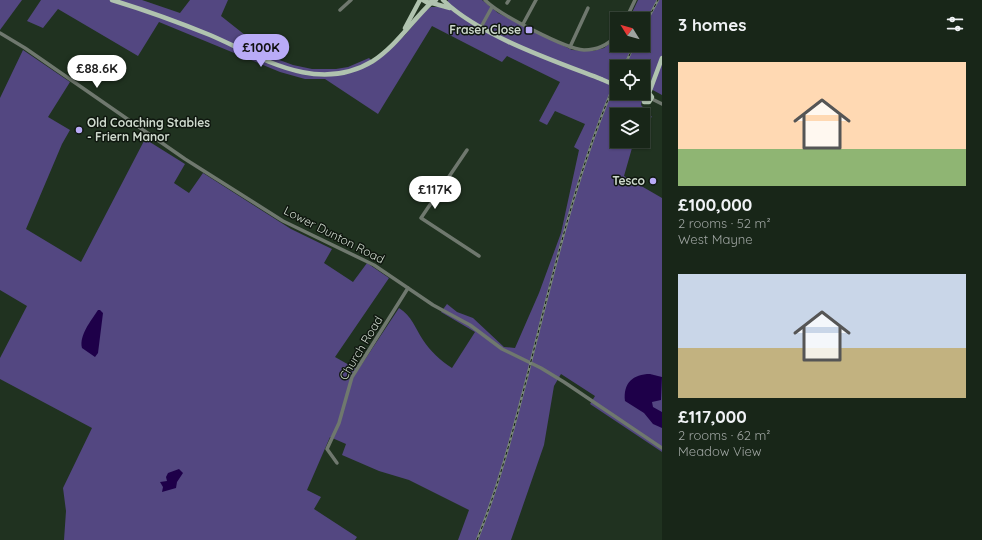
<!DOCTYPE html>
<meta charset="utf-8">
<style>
:root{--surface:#182618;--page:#212e21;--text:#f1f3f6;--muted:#9fa5a2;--line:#364337;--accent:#b9abf7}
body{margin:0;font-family:Quicksand,sans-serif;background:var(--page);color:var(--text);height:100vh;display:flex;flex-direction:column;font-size:15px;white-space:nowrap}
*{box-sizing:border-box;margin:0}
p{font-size:13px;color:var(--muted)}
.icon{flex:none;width:22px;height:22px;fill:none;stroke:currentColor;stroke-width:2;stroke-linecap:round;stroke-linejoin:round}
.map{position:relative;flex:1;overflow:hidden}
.side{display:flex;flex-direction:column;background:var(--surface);width:320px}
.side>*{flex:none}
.needle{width:26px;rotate:307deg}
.controls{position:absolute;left:610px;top:12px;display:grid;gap:8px}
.controls a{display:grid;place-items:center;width:40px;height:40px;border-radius:0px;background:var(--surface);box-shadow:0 1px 3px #0004,0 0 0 1px var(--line);font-size:20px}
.price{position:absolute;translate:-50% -34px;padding:0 9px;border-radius:14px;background:#fff;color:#222;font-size:13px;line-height:26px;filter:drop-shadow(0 1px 2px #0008)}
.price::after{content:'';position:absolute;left:50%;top:24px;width:12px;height:9px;margin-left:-6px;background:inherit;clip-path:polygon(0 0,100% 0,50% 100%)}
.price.on{background:var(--accent);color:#111}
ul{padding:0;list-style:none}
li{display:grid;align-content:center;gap:8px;height:212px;padding:0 16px}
li span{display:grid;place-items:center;height:124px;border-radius:0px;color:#555}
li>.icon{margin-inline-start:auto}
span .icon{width:72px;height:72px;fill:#fffc;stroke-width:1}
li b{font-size:17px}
h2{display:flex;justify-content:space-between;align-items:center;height:48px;padding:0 16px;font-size:17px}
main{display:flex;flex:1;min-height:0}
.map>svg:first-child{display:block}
.green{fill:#534781;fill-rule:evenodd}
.water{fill:#1e0049}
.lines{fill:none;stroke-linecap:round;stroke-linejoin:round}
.minor{stroke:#6f786e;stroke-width:3.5}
.major{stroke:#b0c3af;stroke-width:4.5}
.rail-casing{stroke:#788778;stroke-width:2.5}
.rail{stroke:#0f170f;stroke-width:1;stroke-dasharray:3;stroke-linecap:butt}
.major-bridge{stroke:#b0c3af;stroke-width:4.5}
.poi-dot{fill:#b9abf7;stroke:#0f170f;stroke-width:1.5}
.labels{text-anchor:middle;stroke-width:3;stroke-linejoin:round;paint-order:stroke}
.poi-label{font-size:12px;font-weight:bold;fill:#ced9cd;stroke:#0f170f;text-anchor:end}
.street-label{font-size:12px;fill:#ced9cd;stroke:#0f170f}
</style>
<main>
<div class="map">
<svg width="662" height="540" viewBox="0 0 662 540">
<rect width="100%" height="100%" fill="#203220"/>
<g class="green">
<path d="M 0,0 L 22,0 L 0,30 Z"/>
<path d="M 41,0 L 142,0 L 180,13 L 190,0 L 228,0 L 221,16 L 274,58 L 293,65 L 312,69 L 336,69 L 348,67 L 369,58 L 374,63 L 405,35 L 425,11 L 431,7 L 445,7 L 448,0 L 482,0 L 498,13 L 572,50 L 593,51 L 604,48 L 617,38 L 617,45 L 643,45 L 643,19 L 629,19 L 638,0 L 662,0 L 662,95 L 649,88 L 644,91 L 641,105 L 652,117 L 643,122 L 643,115 L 617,115 L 617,141 L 634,141 L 624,176 L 662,198 L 662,452 L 590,404 L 595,396 L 561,374 L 554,386 L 544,445 L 511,540 L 458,540 L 469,510 L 409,480 L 379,471 L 342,455 L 346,444 L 330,437 L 307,490 L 321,497 L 314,509 L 357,537 L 355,540 L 64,540 L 66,511 L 63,488 L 92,428 L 0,379 L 0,358 L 27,306 L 0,290 L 0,98 L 23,50 L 70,82 L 48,117 L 70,130 L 62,144 L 26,229 L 81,262 L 145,139 L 185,164 L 174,183 L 189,193 L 203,173 L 291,229 L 332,249 L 324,263 L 353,282 L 367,263 L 389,278 L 335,357 L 358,370 L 399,308 C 412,316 415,328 423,340 C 430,351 441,361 452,368 L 475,332 L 441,312 L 447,304 L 457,312 L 473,318 L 504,347 L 515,348 L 539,293 L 561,233 L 579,150 L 574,147 L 585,124 L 555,111 L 547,125 L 539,121 L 560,82 L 507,56 L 502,62 L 432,26 L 378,114 L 325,79 L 305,79 L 280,72 L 159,22 L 138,56 L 58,9 L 43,28 L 27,21 ZM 617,67 L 643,67 L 643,93 L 617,93 Z"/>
</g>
<g class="water">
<path d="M 98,310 L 100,310 L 103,313 L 98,353 L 95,357 L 82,348 C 79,335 91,321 98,310 Z"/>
<path d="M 650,374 L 662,377 L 661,400 L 652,402 L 653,407 L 662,412 L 662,428 L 653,424 L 644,413 L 625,401 C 623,383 633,374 650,374 Z"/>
<path d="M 179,469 L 183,473 L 177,482 L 176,488 L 162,492 L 163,487 L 160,482 L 167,481 L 166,477 L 168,473 Z"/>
</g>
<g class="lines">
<g class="minor">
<path d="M 485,0 C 498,14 566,49 584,50 C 597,50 609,44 617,35"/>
<path d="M 507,3 L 509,0"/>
<path d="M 340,10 L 351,0"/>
<path d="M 626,19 L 635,0"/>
<path d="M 523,24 L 536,0"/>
<path d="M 481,27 L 492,7"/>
<path d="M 0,33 L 25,48 L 185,159 L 283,221 L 374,265 L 433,305 L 470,325 L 502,349 L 541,368 L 564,382 L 662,448"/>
<path d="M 570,47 L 588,8"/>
<path d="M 652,99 L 662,104"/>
<path d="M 467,150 L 421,218 L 479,256"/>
<path d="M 337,463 L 327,449 L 339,423 L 352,377 L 408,288"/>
</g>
<g class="major">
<path d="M 112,0 C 145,10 178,22 210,35 C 261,57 317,95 373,61 C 396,46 411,22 431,3"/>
<path d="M 423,0 L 428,3 L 436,0"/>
<path d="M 443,0 C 478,35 554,61 601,79"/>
<path d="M 432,3 L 450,8"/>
<path d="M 405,28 L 420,0"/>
<path d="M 635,93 L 643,96"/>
<path d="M 649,93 L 662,58"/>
<path d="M 643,96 L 644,102 L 649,102 L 652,97 L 649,93"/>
</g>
<defs>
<g id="rail">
<path d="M 643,28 L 658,0"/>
<path d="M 624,67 L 634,45"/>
<path d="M 477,540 C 498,488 512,435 526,381 C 552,279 575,175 617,78"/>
</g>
</defs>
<use href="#rail" class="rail-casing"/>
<use href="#rail" class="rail"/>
<path class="major-bridge" d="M 601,79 L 617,86"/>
</g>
<g class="poi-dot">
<rect x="525" y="26" width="8" height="8" rx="2"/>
<circle cx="79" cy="130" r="4"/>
<circle cx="653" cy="181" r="4"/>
</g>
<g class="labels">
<g class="poi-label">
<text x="521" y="34">Fraser Close</text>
<text x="87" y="127" text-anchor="start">Old Coaching Stables<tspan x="87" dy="14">- Friern Manor</tspan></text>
<text x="645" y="185">Tesco</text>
</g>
<g class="street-label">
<text transform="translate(334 235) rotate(27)" y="4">Lower Dunton Road</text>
<text transform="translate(361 348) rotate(-59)" y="4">Church Road</text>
</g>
</g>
</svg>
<div class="controls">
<a><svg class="needle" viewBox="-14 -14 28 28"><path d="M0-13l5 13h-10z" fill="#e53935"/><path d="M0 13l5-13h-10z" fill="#9fa5a2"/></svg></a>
<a><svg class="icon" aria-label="locate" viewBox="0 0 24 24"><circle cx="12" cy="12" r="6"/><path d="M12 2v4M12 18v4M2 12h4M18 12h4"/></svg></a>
<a><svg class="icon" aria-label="layers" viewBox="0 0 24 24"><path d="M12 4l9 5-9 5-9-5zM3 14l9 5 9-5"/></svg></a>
</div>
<b class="price on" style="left:261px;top:68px">£100K</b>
<b class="price" style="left:97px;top:89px">£88.6K</b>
<b class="price" style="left:435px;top:210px">£117K</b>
</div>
<section class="side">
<h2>3 homes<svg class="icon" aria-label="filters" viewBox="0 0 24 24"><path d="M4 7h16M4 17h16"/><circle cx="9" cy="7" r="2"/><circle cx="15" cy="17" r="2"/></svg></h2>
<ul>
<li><span style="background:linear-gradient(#ffd9b3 70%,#8fb573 0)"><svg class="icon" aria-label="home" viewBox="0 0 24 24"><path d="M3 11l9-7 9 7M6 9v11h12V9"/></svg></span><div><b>£100,000</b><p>2 rooms · 52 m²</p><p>West Mayne</p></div></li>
<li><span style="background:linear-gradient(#c9d6e8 60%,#c2b280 0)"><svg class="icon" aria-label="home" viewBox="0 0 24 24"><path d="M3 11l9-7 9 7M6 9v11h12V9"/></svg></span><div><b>£117,000</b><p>2 rooms · 62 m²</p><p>Meadow View</p></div></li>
</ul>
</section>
</main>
